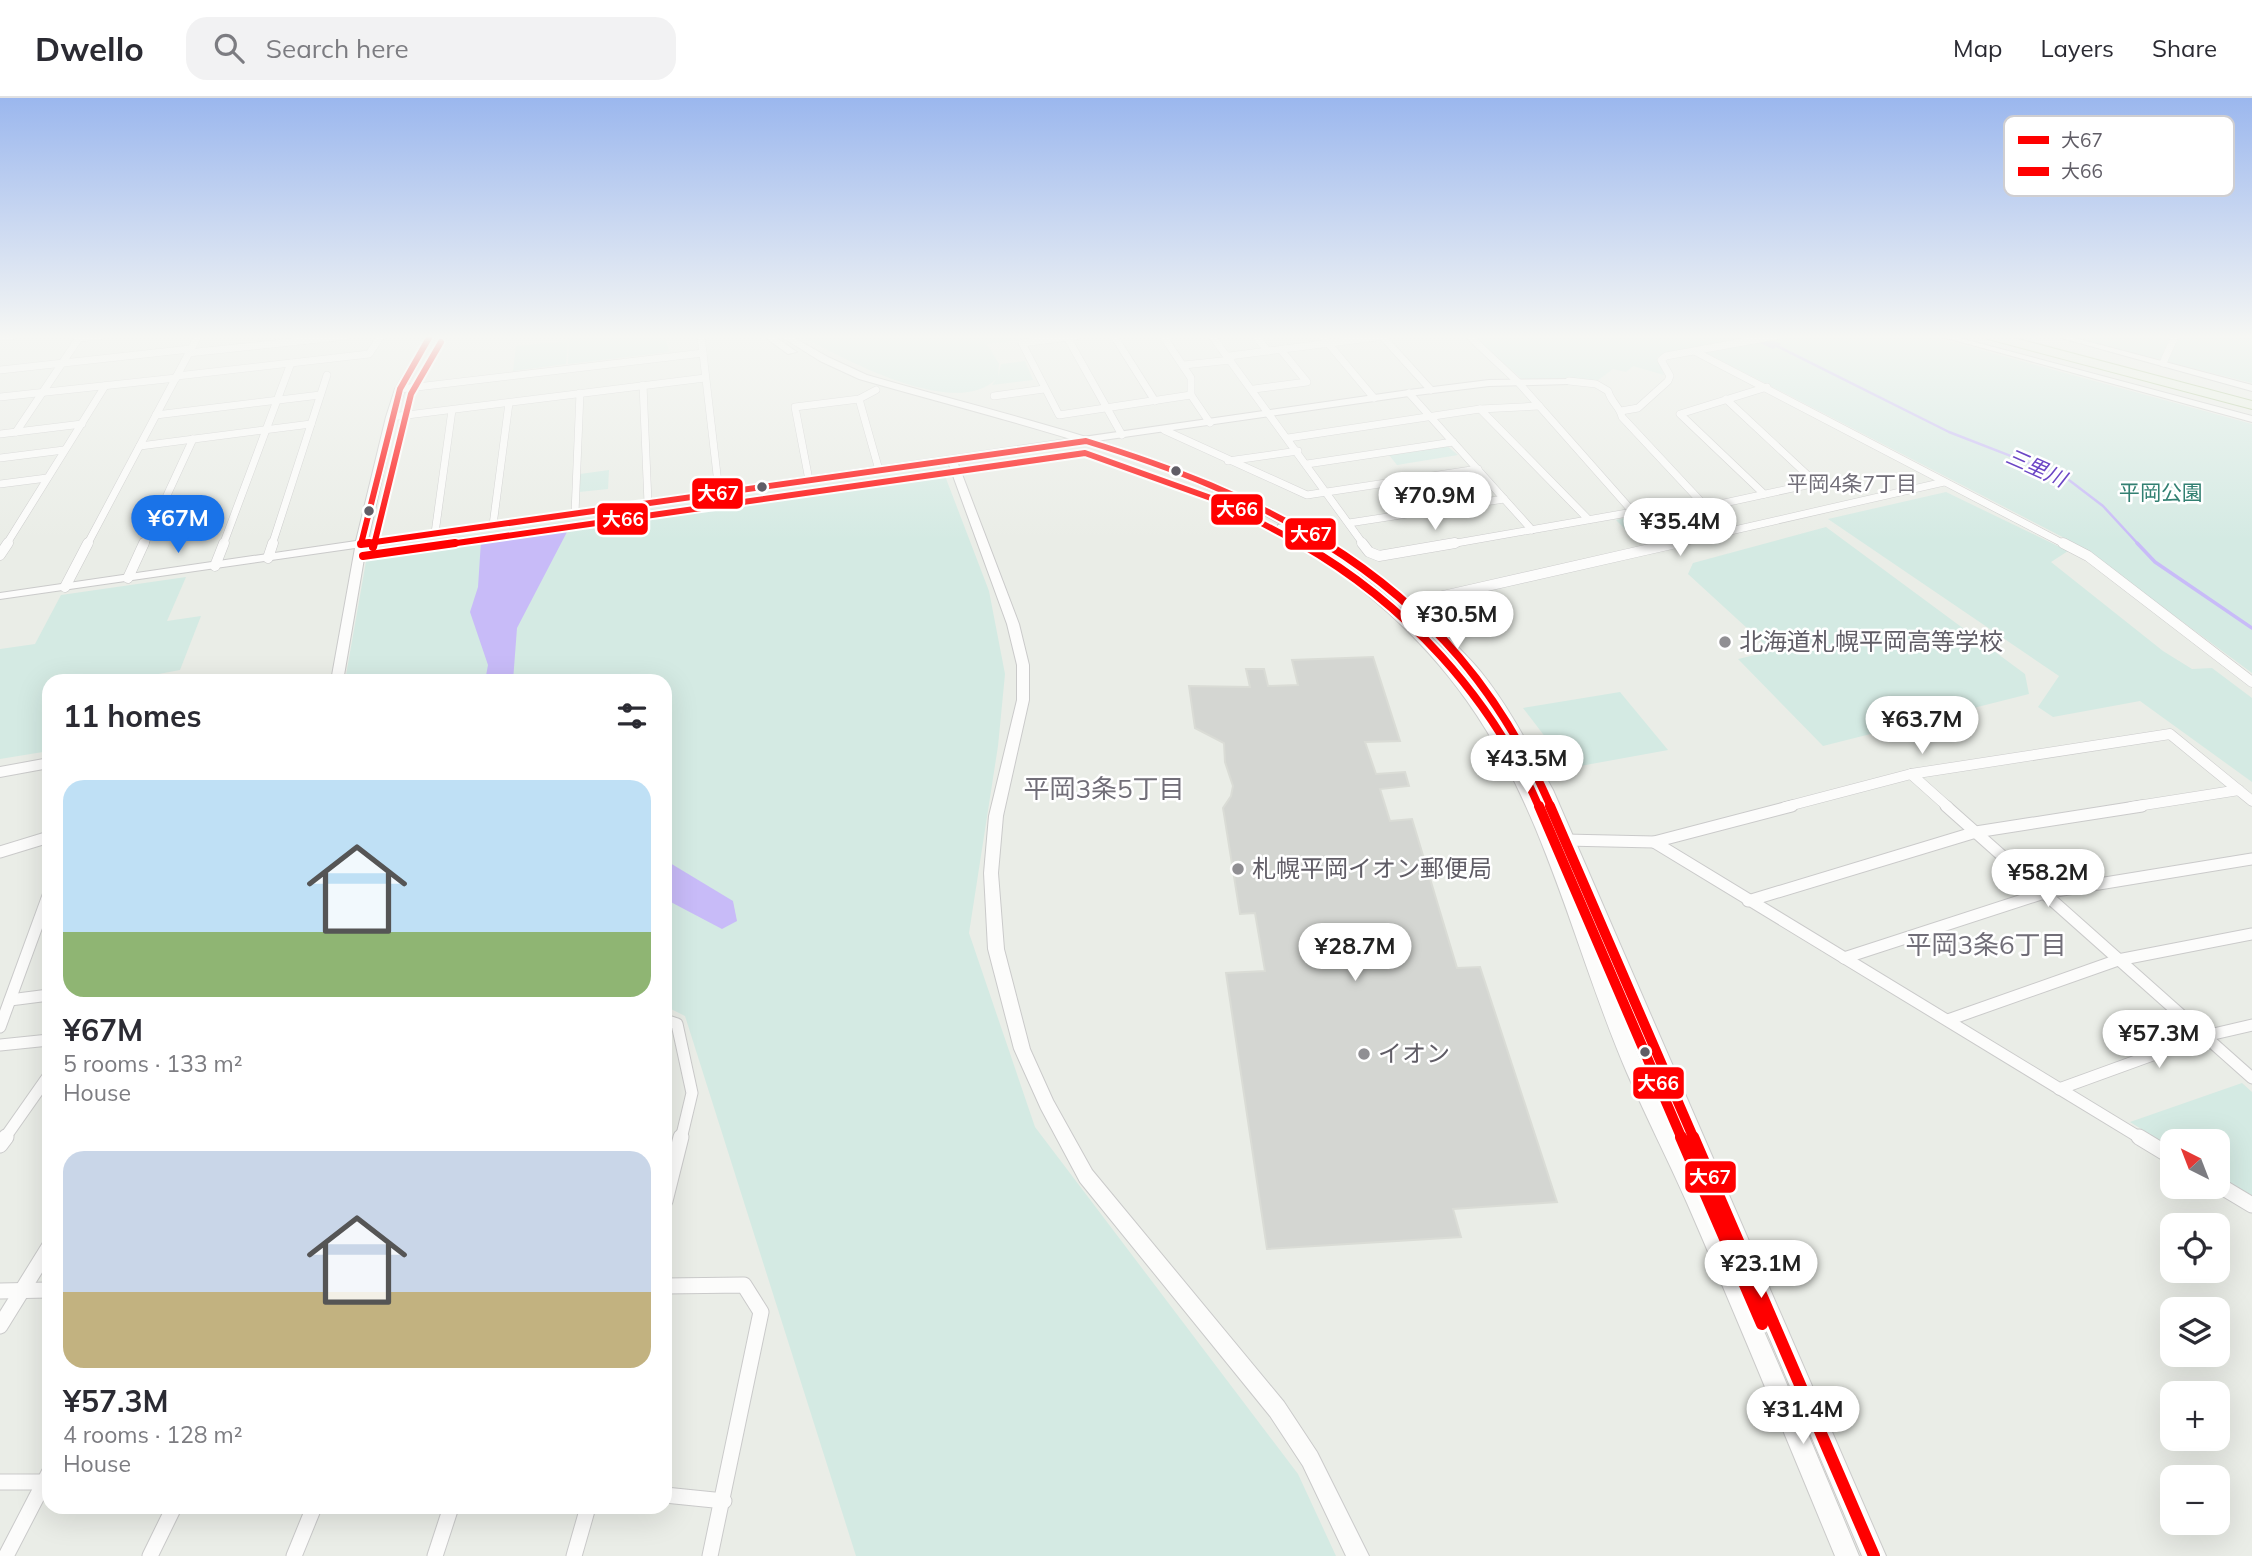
<!DOCTYPE html>
<meta charset="utf-8">
<style>
:root{--surface:#fff;--page:#f2f2f3;--text:#2b2b33;--muted:#7c7c81;--line:#e1e1e2;--accent:#1a73e8}
body{margin:0;font-family:Mulish,"Noto Sans JP",sans-serif;background:var(--page);color:var(--text);height:100vh;display:flex;flex-direction:column;font-size:26px;white-space:nowrap}
*{box-sizing:border-box;margin:0}
p{font-size:23px;color:var(--muted)}
.icon{flex:none;width:38px;height:38px;fill:none;stroke:currentColor;stroke-width:2;stroke-linecap:round;stroke-linejoin:round}
.map{position:relative;flex:1;overflow:hidden}
.side{position:absolute;left:42px;top:576px;width:630px;height:840px;display:flex;flex-direction:column;background:var(--surface);border-radius:21px;box-shadow:0 7px 28px #0002}
.side>*{flex:none}
.needle{width:46px;rotate:318deg}
.buttons{position:absolute;left:2160px;top:1031px;display:grid;gap:14px}
.buttons a{display:grid;place-items:center;width:70px;height:70px;border-radius:14px;background:var(--surface);box-shadow:0 7px 28px #0002;font-size:35px}
.price{position:absolute;translate:-50% -60px;padding:0 16px;border-radius:24px;background:#fff;color:#222;font-size:23px;line-height:46px;filter:drop-shadow(0 2px 4px #0008)}
.price::after{content:'';position:absolute;left:50%;top:42px;width:21px;height:16px;margin-left:-10px;background:inherit;clip-path:polygon(0 0,100% 0,50% 100%)}
.price.selected{background:var(--accent);color:#fff}
ul{padding:0;list-style:none}
li{display:grid;align-content:center;gap:14px;height:371px;padding:0 21px}
li span{display:grid;place-items:center;height:217px;border-radius:21px;color:#555}
li>.icon{margin-inline-start:auto}
span .icon{width:126px;height:126px;fill:#fffc;stroke-width:1}
li b{font-size:30px}
h2{display:flex;justify-content:space-between;align-items:center;height:84px;padding:0 21px;font-size:30px}
header{display:flex;align-items:center;gap:42px;box-sizing:border-box;height:98px;padding:0 35px;background:var(--surface);border-bottom:2px solid var(--line)}
header strong{font-size:33px}
nav{display:flex;gap:38px;margin-inline-start:auto;font-size:24px}
.search{width:490px;height:63px;background:var(--page);display:flex;align-items:center;gap:18px;box-sizing:border-box;padding:0 24px;border-radius:21px;color:var(--muted);font-size:26px}
.map>svg:first-child{display:block}
.green{fill:#d4eae3}
.water{fill:#c8bbf8}
.lines{fill:none;stroke-linecap:round;stroke-linejoin:round}
.stream-far1{stroke:#c8bbf8;stroke-width:2.5}
.stream{stroke:#c8bbf8;stroke-width:3.5}
.river{fill:#c8bbf8;fill-rule:evenodd}
.building{fill:#d4d6d2;stroke:#dadcd6;stroke-width:2}
.minor-far3-casing{stroke:#cacaca;stroke-width:8}
.minor-far2-casing{stroke:#cacaca;stroke-width:11}
.minor-far1-casing{stroke:#cacaca;stroke-width:13}
.minor-casing{stroke:#cacaca;stroke-width:17}
.tertiary-casing{stroke:#cacaca;stroke-width:2}
.secondary-casing{stroke:#cbcbca;stroke-width:2}
.motorway-casing{stroke:#aec594;stroke-width:2}
.minor-far3{stroke:#fcfcfb;stroke-width:7}
.minor-far2{stroke:#fcfcfb;stroke-width:10}
.minor-far1{stroke:#fcfcfb;stroke-width:11}
.minor{stroke:#fcfcfb;stroke-width:15}
.tertiary{fill:#fcfcfb;fill-rule:evenodd}
.secondary{fill:#fcfcfb;fill-rule:evenodd}
.motorway{fill:#e8f0e2;fill-rule:evenodd}
.bus-1-far3-casing{stroke:#fff;stroke-width:10}
.bus-1-far2-casing{stroke:#fff;stroke-width:12}
.bus-1-far1-casing{stroke:#fff;stroke-width:15}
.bus-1-casing{stroke:#fff;stroke-width:18}
.bus-2-far3-casing{stroke:#fff;stroke-width:10}
.bus-2-far2-casing{stroke:#fff;stroke-width:12}
.bus-2-far1-casing{stroke:#fff;stroke-width:15}
.bus-2-casing{stroke:#fff;stroke-width:18}
.bus-1-far3{stroke:#f00;stroke-width:6}
.bus-1-far2{stroke:#f00;stroke-width:8}
.bus-1-far1{stroke:#f00;stroke-width:10}
.bus-1{stroke:#f00;stroke-width:12}
.bus-2-far3{stroke:#f00;stroke-width:6}
.bus-2-far2{stroke:#f00;stroke-width:8}
.bus-2-far1{stroke:#f00;stroke-width:10}
.bus-2{stroke:#f00;stroke-width:12}
.bus-dot{fill:#605d66;stroke:#fff;stroke-width:2.5}
.poi-dot{fill:#908f93;stroke:#fff;stroke-width:2.5}
.labels{text-anchor:middle;stroke-width:5;stroke-linejoin:round;paint-order:stroke}
.far-water-label{font-size:21px;font-style:italic;fill:#6b46c5;stroke:#fff}
.far-neighbourhood-label{font-size:21px;fill:#716e78;stroke:#fff}
.far-park-label{font-size:21px;fill:#328072;stroke:#fff}
.poi-label{font-size:24px;fill:#605d66;stroke:#fff;text-anchor:start}
.neighbourhood-label{font-size:26px;fill:#716e78;stroke:#fff}
.key{fill:#fff;stroke:#cfced1;stroke-width:2}
.key-label{font-size:19px;fill:#605d66}
.line-badge{stroke:#fff;stroke-width:2.5}
.badge-label{font-size:19px;text-anchor:middle;font-weight:bold;fill:#fff}
</style>
<header>
<strong>Dwello</strong>
<div class="search"><svg class="icon" aria-label="search" viewBox="0 0 24 24"><circle cx="10" cy="10" r="6"/><path d="M15 15l6 6"/></svg>Search here</div>
<nav><a>Map</a><a>Layers</a><a>Share</a></nav>
</header>
<div class="map">
<svg width="2252" height="1458" viewBox="0 0 2252 1458">
<rect width="100%" height="100%" fill="#eaede7"/>
<g class="green">
<path d="M 569,238 L 665,238 L 669,254 L 568,266 Z"/>
<path d="M 802,238 L 1048,238 L 987,246 L 999,266 L 998,279 L 1001,266 L 1025,263 L 1033,282 L 992,287 L 996,281 C 956,322 843,261 802,238 Z"/>
<path d="M 1472,238 L 1930,238 L 2252,326 L 2252,575 L 2080,448 L 1697,250 L 1657,259 L 1664,277 L 1633,268 L 1626,274 L 1613,271 L 1597,283 L 1522,281 Z"/>
<path d="M 2062,238 L 2252,238 L 2252,285 Z"/>
<path d="M 568,243 L 566,266 L 513,273 L 516,248 Z"/>
<path d="M 1447,348 L 1458,357 L 1397,367 L 1389,357 Z"/>
<path d="M 942,370 L 989,493 L 1005,576 L 998,648 L 969,835 L 1035,1029 L 1298,1376 L 1336,1458 L 856,1458 L 685,918 L 665,908 L 665,583 L 345,583 L 368,452 Z"/>
<path d="M 609,372 L 608,391 L 579,394 L 580,376 Z"/>
<path d="M 1946,394 L 2068,453 L 2051,464 L 2163,553 L 2192,571 L 2212,570 L 2252,600 L 2252,684 L 2140,603 L 2053,619 L 2038,609 L 2059,578 L 1828,421 Z"/>
<path d="M 1660,411 L 1686,434 L 1638,444 L 1616,422 Z"/>
<path d="M 1826,429 L 2025,576 L 2029,596 L 1823,648 L 1738,561 L 1772,553 L 1688,476 L 1693,465 Z"/>
<path d="M 186,479 L 167,523 L 201,518 L 180,572 L 148,578 L 146,583 L 49,583 L 49,653 L 0,661 L 0,551 L 35,546 L 61,497 Z"/>
<path d="M 1620,594 L 1668,652 L 1569,670 L 1523,610 Z"/>
<path d="M 2242,985 L 2252,994 L 2252,1098 L 2217,1077 L 2217,1043 L 2172,1043 L 2172,1050 L 2130,1024 Z"/>
</g>
<g class="water">
<path d="M 568,432 L 517,530 L 513,583 L 485,583 L 488,567 L 470,514 L 478,489 L 481,443 Z"/>
<path d="M 665,762 L 733,803 L 737,823 L 722,831 L 665,801 Z"/>
</g>
<g class="lines">
<path class="stream-far1" d="M 1773,246 L 1949,334 L 2065,379 L 2103,408 L 2139,447"/>
<path class="stream" d="M 2137,445 L 2155,464 L 2252,530"/>
<path class="river" d="M 1744,238 L 1765,238 L 1781,246 L 1773,251 Z"/>
</g>
<path class="building" d="M 1373,559 L 1400,643 L 1365,644 L 1376,676 L 1405,674 L 1409,688 L 1380,691 L 1390,723 L 1412,721 L 1457,870 L 1480,869 L 1557,1104 L 1453,1111 L 1461,1139 L 1267,1151 L 1226,875 L 1265,873 L 1255,815 L 1240,816 L 1223,710 L 1231,698 L 1233,688 L 1225,664 L 1224,645 L 1195,630 L 1189,588 L 1250,589 L 1246,571 L 1264,571 L 1268,588 L 1298,587 L 1292,562 Z"/>
<g class="lines">
<defs>
<g id="minor-far3">
<path d="M 701,238 L 719,394"/>
<path d="M 1076,238 L 1022,245 L 1059,317 L 1191,297"/>
<path d="M 1114,238 L 1155,303"/>
<path d="M 1163,238 L 1191,280 L 1191,297 L 1210,325"/>
<path d="M 1212,238 L 1364,447"/>
<path d="M 1255,238 L 1268,253"/>
<path d="M 1322,238 L 1374,300"/>
<path d="M 1382,238 L 1431,292"/>
<path d="M 0,239 L 12,238"/>
<path d="M 1067,239 L 1122,337"/>
<path d="M 1696,254 L 2066,447"/>
<path d="M 188,255 L 347,238"/>
<path d="M 1229,258 L 1385,238"/>
<path d="M 2163,265 L 2175,238"/>
<path d="M 1184,267 L 1231,262"/>
<path d="M 0,272 L 190,251"/>
<path d="M 177,278 L 369,256 L 381,238"/>
<path d="M 1569,283 L 1596,286 L 1608,293 C 1611,304 1620,309 1622,319 L 1706,409 L 1816,385 L 1726,301"/>
<path d="M 643,287 L 648,405"/>
<path d="M 400,291 L 703,255"/>
<path d="M 1254,291 L 1307,284 L 1281,252"/>
<path d="M 1409,295 L 1532,432"/>
<path d="M 994,298 L 1044,291"/>
<path d="M 0,299 L 176,280"/>
<path d="M 859,301 L 879,372"/>
<path d="M 1480,311 L 1588,421"/>
<path d="M 1621,313 L 1638,310 L 1668,283 L 1670,278 L 1661,262 L 1666,258 L 1776,238"/>
<path d="M 156,317 L 320,297"/>
<path d="M 391,319 L 705,280"/>
<path d="M 1164,332 L 1307,397 L 1478,371"/>
<path d="M 16,334 L 79,240 L 100,238"/>
<path d="M 0,336 L 82,326"/>
<path d="M 1288,340 L 1480,311 L 1539,308"/>
<path d="M 140,348 L 311,326"/>
<path d="M 0,360 L 64,352"/>
<path d="M 1228,363 L 1298,353"/>
<path d="M 1307,366 L 1453,344"/>
<path d="M 809,382 L 795,309 L 859,301 L 876,292"/>
<path d="M 0,386 L 47,380"/>
<path d="M 1764,396 L 1680,316 L 1767,289"/>
<path d="M 575,415 L 580,295"/>
<path d="M 1349,425 L 1504,401"/>
<path d="M 493,427 L 509,305"/>
<path d="M 435,435 L 452,312"/>
<path d="M 6,447 L 105,288"/>
<path d="M 87,447 L 198,238"/>
<path d="M 144,447 L 193,341"/>
<path d="M 223,447 L 291,265"/>
<path d="M 272,447 L 327,277"/>
<path d="M 1445,447 L 1633,414 L 1518,284 L 1469,238"/>
<path d="M 1669,447 L 1944,384"/>
</g>
<g id="minor-far2">
<path d="M 1362,445 L 1369,454 L 1379,458 L 1455,445"/>
<path d="M 2063,445 L 2088,458 L 2252,584"/>
<path d="M 0,457 L 8,445"/>
<path d="M 268,460 L 273,445"/>
<path d="M 215,468 L 224,445"/>
<path d="M 128,480 L 144,445"/>
<path d="M 65,489 L 88,445"/>
<path d="M 1408,506 L 1676,445"/>
<path d="M 1911,676 L 1948,709"/>
<path d="M 1785,709 L 1911,676 L 2170,636 L 2252,703"/>
<path d="M 2131,709 L 2239,692"/>
</g>
<g id="minor-far1">
<path d="M 1946,708 L 2252,980"/>
<path d="M 1565,742 L 1654,744 L 1792,708"/>
<path d="M 1654,744 L 2142,1041"/>
<path d="M 0,754 L 49,739"/>
<path d="M 1748,803 L 1976,734 L 2142,708"/>
<path d="M 1844,860 L 2044,795 L 2252,761"/>
<path d="M 10,902 L 49,897"/>
<path d="M 665,922 L 677,926 L 692,995 L 681,1041"/>
<path d="M 1948,922 L 2118,862 L 2252,836"/>
<path d="M 0,929 L 49,795"/>
<path d="M 0,947 L 49,942"/>
<path d="M 2059,991 L 2205,938 L 2252,927"/>
<path d="M 4,1041 L 49,977"/>
</g>
<g id="minor">
<path d="M 2139,1039 L 2172,1059"/>
<path d="M 0,1047 L 6,1039"/>
<path d="M 2217,1086 L 2252,1107"/>
<path d="M 665,1103 L 681,1039"/>
<path d="M 665,1188 L 744,1187 L 761,1214 L 710,1458"/>
<path d="M 0,1193 L 49,1192"/>
<path d="M 0,1228 L 49,1149"/>
<path d="M 0,1384 L 44,1384"/>
<path d="M 665,1397 L 724,1403"/>
<path d="M 6,1458 L 49,1375"/>
<path d="M 150,1458 L 174,1409"/>
<path d="M 294,1458 L 314,1409"/>
<path d="M 435,1458 L 451,1409"/>
<path d="M 574,1458 L 588,1409"/>
</g>
<g id="tertiary">
<path d="M 426,238 L 434,238 L 405,291 L 396,319 L 368,442 L 1409,292 L 1489,282 L 1572,281 L 1574,283 L 1569,286 L 1489,288 L 1409,298 L 957,363 L 1019,526 L 1029,567 L 1029,602 L 1003,718 L 998,775 L 1004,851 L 1030,951 L 1053,1002 L 1092,1072 L 1284,1304 L 1317,1354 L 1369,1458 L 1346,1458 L 1303,1368 L 1270,1318 L 1080,1084 L 1041,1011 L 1014,951 L 988,851 L 984,775 L 989,718 L 1017,602 L 1017,567 L 1007,526 L 948,364 L 366,449 L 343,583 L 331,583 L 355,450 L 0,501 L 0,495 L 356,443 L 386,319 L 395,291 Z"/>
<path d="M 1939,238 L 1952,238 L 2252,318 L 2252,324 Z"/>
<path d="M 2054,238 L 2067,238 L 2252,287 L 2252,293 Z"/>
<path d="M 49,660 L 49,670 L 0,679 L 0,669 Z"/>
</g>
<g id="secondary">
<path d="M 763,238 L 774,238 L 797,254 L 788,256 Z"/>
<path d="M 780,238 L 791,238 L 828,259 L 867,277 C 1073,337 1282,374 1441,532 C 1454,546 1469,559 1481,574 C 1510,610 1531,652 1553,692 L 1886,1458 L 1862,1458 L 1537,692 C 1518,655 1498,616 1473,582 C 1460,565 1444,551 1429,536 C 1275,380 1062,340 859,281 L 820,263 Z"/>
<path d="M 1282,426 C 1313,437 1342,463 1368,483 C 1538,614 1566,798 1649,982 C 1666,1020 1686,1058 1703,1097 C 1758,1216 1809,1337 1859,1458 L 1835,1458 C 1786,1340 1738,1222 1687,1105 C 1668,1062 1646,1019 1627,975 C 1574,852 1546,714 1467,603 C 1417,532 1351,478 1278,433 L 1278,427 Z"/>
</g>
<path id="motorway" d="M 1987,238 L 2007,238 L 2252,303 L 2252,311 L 1988,241 Z"/>
</defs>
<use href="#minor-far3" class="minor-far3-casing"/>
<use href="#minor-far2" class="minor-far2-casing"/>
<use href="#minor-far1" class="minor-far1-casing"/>
<use href="#minor" class="minor-casing"/>
<use href="#tertiary" class="tertiary-casing"/>
<use href="#secondary" class="secondary-casing"/>
<use href="#motorway" class="motorway-casing"/>
<use href="#minor-far3" class="minor-far3"/>
<use href="#minor-far2" class="minor-far2"/>
<use href="#minor-far1" class="minor-far1"/>
<use href="#minor" class="minor"/>
<use href="#tertiary" class="tertiary"/>
<use href="#secondary" class="secondary"/>
<use href="#motorway" class="motorway"/>
<defs>
<g id="bus-1-far3">
<path d="M 361,446 L 1086,343 C 1171,369 1252,400 1327,447"/>
<path d="M 361,446 L 400,291 L 430,238"/>
</g>
<g id="bus-1-far2">
<path d="M 1325,445 C 1431,511 1501,595 1551,709"/>
<path d="M 361,446 L 369,445"/>
</g>
<path id="bus-1-far1" d="M 1550,708 L 1694,1041"/>
<path id="bus-1" d="M 1693,1039 L 1874,1458"/>
<g id="bus-2-far3">
<path d="M 374,447 L 411,296 L 441,244"/>
<path d="M 443,447 L 1085,355 L 1222,404 L 1303,447"/>
</g>
<g id="bus-2-far2">
<path d="M 1300,445 C 1405,505 1491,598 1539,709"/>
<path d="M 373,449 L 374,445"/>
<path d="M 363,458 L 455,445"/>
</g>
<path id="bus-2-far1" d="M 1539,708 L 1682,1041"/>
<path id="bus-2" d="M 1681,1039 L 1762,1226"/>
</defs>
<use href="#bus-1-far3" class="bus-1-far3-casing"/>
<use href="#bus-1-far2" class="bus-1-far2-casing"/>
<use href="#bus-1-far1" class="bus-1-far1-casing"/>
<use href="#bus-1" class="bus-1-casing"/>
<use href="#bus-2-far3" class="bus-2-far3-casing"/>
<use href="#bus-2-far2" class="bus-2-far2-casing"/>
<use href="#bus-2-far1" class="bus-2-far1-casing"/>
<use href="#bus-2" class="bus-2-casing"/>
<use href="#bus-1-far3" class="bus-1-far3"/>
<use href="#bus-1-far2" class="bus-1-far2"/>
<use href="#bus-1-far1" class="bus-1-far1"/>
<use href="#bus-1" class="bus-1"/>
<use href="#bus-2-far3" class="bus-2-far3"/>
<use href="#bus-2-far2" class="bus-2-far2"/>
<use href="#bus-2-far1" class="bus-2-far1"/>
<use href="#bus-2" class="bus-2"/>
</g>
<linearGradient id="sky" x2="0" y2="1"><stop stop-color="#9bb7ee"/><stop offset="0.54" stop-color="#f6f7f4"/><stop offset="1" stop-color="#f6f7f4" stop-opacity="0"/></linearGradient>
<rect width="2252" height="442" fill="url(#sky)"/>
<g class="bus-dot">
<circle cx="1176" cy="373" r="6"/>
<circle cx="762" cy="389" r="6"/>
<circle cx="369" cy="413" r="6"/>
<circle cx="1645" cy="954" r="6"/>
</g>
<g class="poi-dot">
<circle cx="1725" cy="544" r="7"/>
<circle cx="1238" cy="771" r="7"/>
<circle cx="1364" cy="956" r="7"/>
</g>
<g class="labels">
<g class="far-water-label">
<text transform="translate(2036 370) rotate(24)" y="7">三里川</text>
</g>
<g class="far-neighbourhood-label">
<text x="1852" y="393">平岡4条7丁目</text>
</g>
<g class="far-park-label">
<text x="2161" y="402">平岡公園</text>
</g>
<g class="poi-label">
<text x="1739" y="552">北海道札幌平岡高等学校</text>
<text x="1252" y="779">札幌平岡イオン郵便局</text>
<text x="1378" y="964">イオン</text>
</g>
<g class="neighbourhood-label">
<text x="1104" y="700">平岡3条5丁目</text>
<text x="1986" y="856">平岡3条6丁目</text>
</g>
</g>
<rect x="2004" y="18" width="230" height="80" rx="10" class="key"/>
<rect x="2018" y="38" width="31" height="8" fill="#f00"/>
<rect x="2018" y="69" width="31" height="9" fill="#f00"/>
<g class="key-label">
<text x="2061" y="49">大67</text>
<text x="2061" y="80">大66</text>
</g>
<g class="line-badge">
<rect x="691" y="379" width="53" height="33" rx="7" fill="#f00"/>
<rect x="1210" y="395" width="54" height="33" rx="7" fill="#f00"/>
<rect x="596" y="404" width="53" height="34" rx="7" fill="#f00"/>
<rect x="1284" y="419" width="53" height="34" rx="7" fill="#f00"/>
<rect x="1632" y="968" width="53" height="34" rx="7" fill="#f00"/>
<rect x="1684" y="1062" width="53" height="34" rx="7" fill="#f00"/>
</g>
<g class="badge-label">
<text x="718" y="402">大67</text>
<text x="1237" y="418">大66</text>
<text x="623" y="428">大66</text>
<text x="1311" y="443">大67</text>
<text x="1658" y="992">大66</text>
<text x="1710" y="1086">大67</text>
</g>
</svg>
<div class="buttons">
<a><svg class="needle" viewBox="-14 -14 28 28"><path d="M0-13l5 13h-10z" fill="#e53935"/><path d="M0 13l5-13h-10z" fill="#7c7c81"/></svg></a>
<a><svg class="icon" aria-label="locate" viewBox="0 0 24 24"><circle cx="12" cy="12" r="6"/><path d="M12 2v4M12 18v4M2 12h4M18 12h4"/></svg></a>
<a><svg class="icon" aria-label="layers" viewBox="0 0 24 24"><path d="M12 4l9 5-9 5-9-5zM3 14l9 5 9-5"/></svg></a>
<a>+</a>
<a>−</a>
</div>
<b class="price" style="left:1435px;top:434px">¥70.9M</b>
<b class="price selected" style="left:178px;top:457px">¥67M</b>
<b class="price" style="left:1680px;top:460px">¥35.4M</b>
<b class="price" style="left:1457px;top:553px">¥30.5M</b>
<b class="price" style="left:1922px;top:658px">¥63.7M</b>
<b class="price" style="left:1527px;top:697px">¥43.5M</b>
<b class="price" style="left:2048px;top:811px">¥58.2M</b>
<b class="price" style="left:1355px;top:885px">¥28.7M</b>
<b class="price" style="left:2159px;top:972px">¥57.3M</b>
<b class="price" style="left:1761px;top:1202px">¥23.1M</b>
<b class="price" style="left:1803px;top:1348px">¥31.4M</b>
<section class="side">
<h2>11 homes<svg class="icon" aria-label="filters" viewBox="0 0 24 24"><path d="M4 7h16M4 17h16"/><circle cx="9" cy="7" r="2"/><circle cx="15" cy="17" r="2"/></svg></h2>
<ul>
<li><span style="background:linear-gradient(#bfe0f5 70%,#8fb573 0)"><svg class="icon" aria-label="home" viewBox="0 0 24 24"><path d="M3 11l9-7 9 7M6 9v11h12V9"/></svg></span><div><b>¥67M</b><p>5 rooms · 133 m²</p><p>House</p></div></li>
<li><span style="background:linear-gradient(#c9d6e8 65%,#c2b280 0)"><svg class="icon" aria-label="home" viewBox="0 0 24 24"><path d="M3 11l9-7 9 7M6 9v11h12V9"/></svg></span><div><b>¥57.3M</b><p>4 rooms · 128 m²</p><p>House</p></div></li>
</ul>
</section>
</div>
